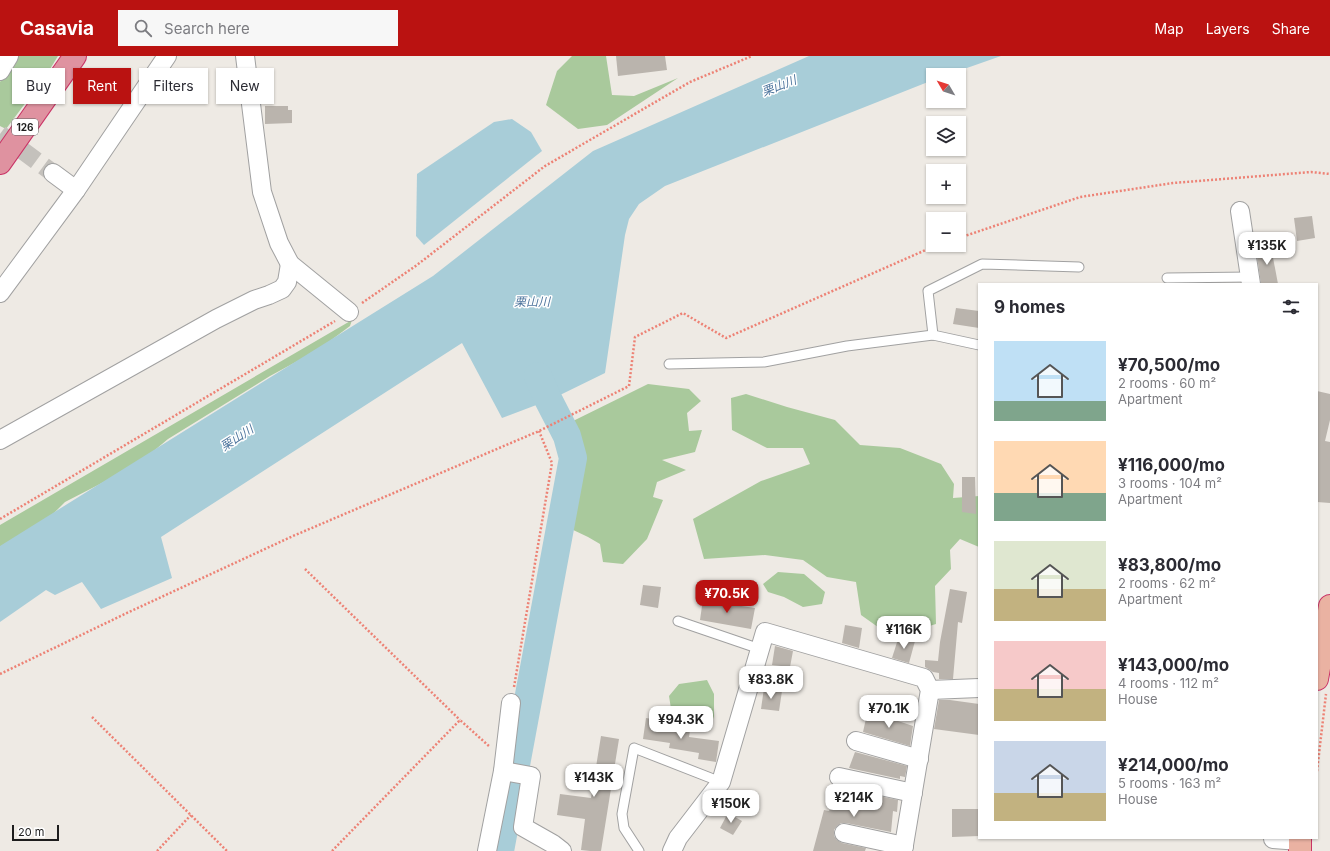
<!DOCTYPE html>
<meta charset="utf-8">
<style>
:root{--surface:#fff;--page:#f7f7f7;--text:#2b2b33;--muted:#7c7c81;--accent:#ba1211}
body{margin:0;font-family:Inter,"Noto Sans JP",sans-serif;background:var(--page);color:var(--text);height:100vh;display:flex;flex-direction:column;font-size:15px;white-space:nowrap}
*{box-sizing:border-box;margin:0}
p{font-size:13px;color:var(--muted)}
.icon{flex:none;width:22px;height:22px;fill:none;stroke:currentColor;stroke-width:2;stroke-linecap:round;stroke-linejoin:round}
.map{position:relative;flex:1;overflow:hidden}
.panel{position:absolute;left:978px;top:227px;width:340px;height:556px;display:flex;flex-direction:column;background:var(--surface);border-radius:0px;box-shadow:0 1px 3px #0004}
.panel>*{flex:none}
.top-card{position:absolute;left:12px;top:12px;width:380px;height:36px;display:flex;gap:8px}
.needle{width:26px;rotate:309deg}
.controls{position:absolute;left:926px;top:12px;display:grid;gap:8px}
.controls a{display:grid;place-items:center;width:40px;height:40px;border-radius:0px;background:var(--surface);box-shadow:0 1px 3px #0004;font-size:20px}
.scale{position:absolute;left:12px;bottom:10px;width:47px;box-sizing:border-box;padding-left:4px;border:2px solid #1d1d1d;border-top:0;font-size:11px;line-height:14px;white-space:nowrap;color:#1d1d1d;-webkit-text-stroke:3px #fff;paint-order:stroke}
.price{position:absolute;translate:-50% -34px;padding:0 9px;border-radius:8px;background:#fff;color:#222;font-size:13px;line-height:26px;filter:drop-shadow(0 1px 2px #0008)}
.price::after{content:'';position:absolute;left:50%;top:24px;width:12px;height:9px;margin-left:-6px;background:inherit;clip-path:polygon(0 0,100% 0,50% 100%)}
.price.active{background:var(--accent);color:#fff}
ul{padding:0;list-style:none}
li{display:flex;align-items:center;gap:12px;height:100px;padding:0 16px}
li span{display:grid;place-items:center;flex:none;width:112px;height:80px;border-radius:0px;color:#555}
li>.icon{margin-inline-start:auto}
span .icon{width:48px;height:48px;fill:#fffc;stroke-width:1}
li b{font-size:17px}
h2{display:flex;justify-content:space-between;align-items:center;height:48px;padding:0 16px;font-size:17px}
.pill{padding:0 14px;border-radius:0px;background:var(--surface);box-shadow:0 1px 3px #0004;font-size:14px;line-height:36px}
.pill.active{background:var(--accent);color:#fff}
header{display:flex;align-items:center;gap:24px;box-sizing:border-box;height:56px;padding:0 20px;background:var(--accent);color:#fff}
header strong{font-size:19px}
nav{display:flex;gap:22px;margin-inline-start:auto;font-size:14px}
.search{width:280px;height:36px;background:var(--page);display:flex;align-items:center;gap:10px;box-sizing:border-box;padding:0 14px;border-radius:0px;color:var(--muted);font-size:15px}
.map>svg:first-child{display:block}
.forest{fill:#a9c99c}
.water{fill:#a8cdd8}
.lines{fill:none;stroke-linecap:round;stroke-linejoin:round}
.river{stroke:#a8cdd8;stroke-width:28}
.building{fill:#bab4ad}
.minor-tunnel{stroke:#c4c1bc;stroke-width:18;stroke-dasharray:18 9;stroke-linecap:butt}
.service-casing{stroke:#a1a1a1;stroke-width:11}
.minor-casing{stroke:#a1a1a1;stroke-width:20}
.trunk-casing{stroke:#ca3366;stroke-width:24}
.motorway-casing{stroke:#ca3366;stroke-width:24}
.path{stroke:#ed8275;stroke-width:2.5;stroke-dasharray:2 2;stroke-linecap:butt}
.service{stroke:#fff;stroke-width:9}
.minor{stroke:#fff;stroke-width:18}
.trunk{stroke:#eab2a2;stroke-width:22}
.motorway{stroke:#df92a0;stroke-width:22}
.labels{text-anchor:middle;stroke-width:3;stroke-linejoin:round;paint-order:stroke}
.shield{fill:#fff;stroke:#616161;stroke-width:1}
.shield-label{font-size:10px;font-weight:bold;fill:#1d1d1d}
.water-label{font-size:12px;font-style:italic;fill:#4f769e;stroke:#fff}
</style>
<header>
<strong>Casavia</strong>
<div class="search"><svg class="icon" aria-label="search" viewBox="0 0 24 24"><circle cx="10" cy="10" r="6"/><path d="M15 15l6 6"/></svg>Search here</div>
<nav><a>Map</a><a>Layers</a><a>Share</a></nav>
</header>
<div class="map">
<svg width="1330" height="795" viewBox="0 0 1330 795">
<rect width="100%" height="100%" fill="#eeeae4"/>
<g class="forest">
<path d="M 17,0 L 58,0 L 47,18 L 6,73 L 0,70 L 0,26 Z"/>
<path d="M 572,0 L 606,0 L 612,39 L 634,40 L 678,22 L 607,69 L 578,73 L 546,49 L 557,15 Z"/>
<path d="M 352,264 L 350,270 L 318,294 L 270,320 L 168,383 L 137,409 L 65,446 L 33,478 L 0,494 L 0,469 Z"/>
<path d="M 648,328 L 689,333 L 701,345 L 687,357 L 689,375 L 702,374 L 695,396 L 662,404 L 686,414 L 657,426 L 653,441 L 663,444 L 647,483 L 623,508 L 603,506 L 600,488 L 588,481 L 569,472 L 578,409 L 571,366 Z"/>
<path d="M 746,338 L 787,351 L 835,364 L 860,389 L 900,392 L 941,408 L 954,428 L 953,442 L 979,440 L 979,491 L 960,483 L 950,494 L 951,513 L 935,530 L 936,568 L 892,581 L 861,559 L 856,526 L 827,521 L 803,504 L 765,499 L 704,503 L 693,463 L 761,425 L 810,408 L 803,392 L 767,392 L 732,374 L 731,342 Z"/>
<path d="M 778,516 L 804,518 L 825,536 L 822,548 L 803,551 L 784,541 L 768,536 L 763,528 Z"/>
<path d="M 707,624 L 714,638 L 714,660 L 709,675 L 691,664 L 672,659 L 669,640 L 679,628 Z"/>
</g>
<g class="water">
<path d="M 809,0 L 1001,0 L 947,19 L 933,19 L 933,24 L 665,130 L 639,148 L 629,163 L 625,179 L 605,317 L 558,340 L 561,352 L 547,357 L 539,348 L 502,362 L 462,287 L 161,481 L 172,522 L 101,553 L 82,526 L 55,539 L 46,534 L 0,566 L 0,490 L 433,220 L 593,95 Z"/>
<path d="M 512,63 L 531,76 L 542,95 L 424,189 L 416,180 L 417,118 L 494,66 Z"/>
</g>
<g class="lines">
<path class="river" d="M 500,795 L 573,402 L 567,380 L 547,341 L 538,320"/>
</g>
<g class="building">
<path d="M 616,0 L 665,0 L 667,14 L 618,20 Z"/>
<path d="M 265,50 L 288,50 L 288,54 L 292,54 L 292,67 L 265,68 Z"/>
<path d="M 1312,160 L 1315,182 L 1297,185 L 1294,162 Z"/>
<path d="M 1271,191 L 1278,228 L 1261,228 L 1256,193 Z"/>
<path d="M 956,252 L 979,255 L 979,272 L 953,268 Z"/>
<path d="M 1317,335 L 1330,338 L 1330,364 L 1325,385 L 1330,386 L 1330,447 L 1317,446 Z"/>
<path d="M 962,421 L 975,421 L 976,458 L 962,456 Z"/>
<path d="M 643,529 L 661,531 L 658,552 L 640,549 Z"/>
<path d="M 950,533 L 967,536 L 962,567 L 958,566 L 953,623 L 939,623 L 939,617 L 933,616 L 930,614 L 925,611 L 925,604 L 938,605 L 940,586 Z"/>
<path d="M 703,543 L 721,546 L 721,547 L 755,552 L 751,573 L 700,564 Z"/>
<path d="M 845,569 L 862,572 L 859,592 L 842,587 Z"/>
<path d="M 899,580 L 915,585 L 909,607 L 892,602 Z"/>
<path d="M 775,590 L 793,595 L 790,611 L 772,609 Z"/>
<path d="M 764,632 L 782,635 L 779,655 L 761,653 Z"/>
<path d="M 939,644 L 950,644 L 979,648 L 979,679 L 934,673 Z"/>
<path d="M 867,658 L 886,662 L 886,661 L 913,670 L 910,690 L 863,676 Z"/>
<path d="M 646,662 L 664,665 L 663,670 L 690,674 L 689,681 L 719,685 L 716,706 L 698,703 L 699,697 L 669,692 L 670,687 L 643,683 Z"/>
<path d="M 601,680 L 619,683 L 601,795 L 590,795 L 581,794 L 585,763 L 557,759 L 560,738 L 591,742 Z"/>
<path d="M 855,696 L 907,710 L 905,721 L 900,720 L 900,723 L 849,712 Z"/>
<path d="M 841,732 L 898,744 L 897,756 L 893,755 L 891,776 L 846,767 L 841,767 L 837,770 L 834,774 L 834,780 L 837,784 L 842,787 L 866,792 L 865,795 L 813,795 L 824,754 L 829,755 Z"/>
<path d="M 952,753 L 979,753 L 979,780 L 952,781 Z"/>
<path d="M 728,757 L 742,765 L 733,779 L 720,772 Z"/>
</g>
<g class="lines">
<path class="minor-tunnel" d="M 0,78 L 53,117"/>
<defs>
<g id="service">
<path d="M 1167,222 L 1250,221"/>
<path d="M 933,279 L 928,235 L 982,208 L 1079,211"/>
<path d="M 669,308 L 764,306 L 847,290 L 933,279 L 979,289"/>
<path d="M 678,565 L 760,593"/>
<path d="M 639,795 L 624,772 L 622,758 L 634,692 L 721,726"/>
</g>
<g id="minor">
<path d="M 245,0 L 262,136 L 279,187 L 290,208 L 349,256"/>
<path d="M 0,15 L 9,0"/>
<path d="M 53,117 L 76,134"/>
<path d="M 1240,155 L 1251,228"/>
<path d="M 0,237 L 76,134 L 167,0"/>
<path d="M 0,384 L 216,263 L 254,244 L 269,239 L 282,233 L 287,226 L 290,208"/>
<path d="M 930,634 L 979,632"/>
<path d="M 856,685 L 919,703"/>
<path d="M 503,715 L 531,720 L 523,771 L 553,788 L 562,795"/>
<path d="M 839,721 L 913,737"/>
<path d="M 844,777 L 904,790"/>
<path d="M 1273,782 L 1273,783 L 1300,785"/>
<path d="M 487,795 L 503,715 L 511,647"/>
<path d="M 672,795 L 678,782 L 721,726 L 765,576 L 924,622 L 930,634 L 903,795"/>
</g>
<g id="trunk">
<path d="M 1317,623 L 1330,550"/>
<path d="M 1300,795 L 1300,782"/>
</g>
<path id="motorway" d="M 0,107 L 75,0"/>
</defs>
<use href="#service" class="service-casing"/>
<use href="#minor" class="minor-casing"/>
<use href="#trunk" class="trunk-casing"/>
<use href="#motorway" class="motorway-casing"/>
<g class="path">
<path d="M 959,182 L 1080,141 L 1173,127 L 1311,116 L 1330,118"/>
<path d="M 362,247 L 417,209 L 545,110 L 690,26 L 752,0"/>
<path d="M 0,463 L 335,265"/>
<path d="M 305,513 L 460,664"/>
<path d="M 0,618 L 129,556 L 293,480 L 539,375 L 629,330 L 635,281 L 683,257 L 726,282 L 937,189"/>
<path d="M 514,631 L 552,407 L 539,375"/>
<path d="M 92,661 L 227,795"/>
<path d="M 1317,715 L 1326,638"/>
<path d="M 157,795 L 191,759"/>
<path d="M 332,795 L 460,664 L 490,691"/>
</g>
<use href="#service" class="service"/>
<use href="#minor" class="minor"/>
<use href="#trunk" class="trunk"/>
<use href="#motorway" class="motorway"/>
</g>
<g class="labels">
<rect class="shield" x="12" y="63" width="26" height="16" rx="3"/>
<g class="shield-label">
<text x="25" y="75">126</text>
</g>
<g class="water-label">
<text transform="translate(779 30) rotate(-21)" y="4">栗山川</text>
<text x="532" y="250">栗山川</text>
<text transform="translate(237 382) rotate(-33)" y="4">栗山川</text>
</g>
</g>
</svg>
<div class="controls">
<a><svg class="needle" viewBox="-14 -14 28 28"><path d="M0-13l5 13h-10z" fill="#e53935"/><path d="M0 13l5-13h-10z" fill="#7c7c81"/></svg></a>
<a><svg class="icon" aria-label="layers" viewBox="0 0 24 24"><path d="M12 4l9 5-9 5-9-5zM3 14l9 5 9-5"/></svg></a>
<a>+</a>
<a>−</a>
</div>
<div class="scale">20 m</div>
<b class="price" style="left:1267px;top:210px">¥135K</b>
<b class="price active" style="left:727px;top:558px">¥70.5K</b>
<b class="price" style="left:904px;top:594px">¥116K</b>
<b class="price" style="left:771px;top:644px">¥83.8K</b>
<b class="price" style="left:889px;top:673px">¥70.1K</b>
<b class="price" style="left:681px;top:684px">¥94.3K</b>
<b class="price" style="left:594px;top:742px">¥143K</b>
<b class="price" style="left:854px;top:762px">¥214K</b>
<b class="price" style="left:731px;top:768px">¥150K</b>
<div class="top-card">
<a class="pill">Buy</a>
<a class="pill active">Rent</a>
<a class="pill">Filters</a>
<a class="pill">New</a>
</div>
<section class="panel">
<h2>9 homes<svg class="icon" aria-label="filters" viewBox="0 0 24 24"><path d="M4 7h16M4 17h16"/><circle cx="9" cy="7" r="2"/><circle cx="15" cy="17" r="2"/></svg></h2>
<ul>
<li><span style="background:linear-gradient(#bfe0f5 75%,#7fa58c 0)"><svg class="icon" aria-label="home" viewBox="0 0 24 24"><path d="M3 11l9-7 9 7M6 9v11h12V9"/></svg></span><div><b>¥70,500/mo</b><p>2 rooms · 60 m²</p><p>Apartment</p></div></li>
<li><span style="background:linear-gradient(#ffd9b3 65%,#7fa58c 0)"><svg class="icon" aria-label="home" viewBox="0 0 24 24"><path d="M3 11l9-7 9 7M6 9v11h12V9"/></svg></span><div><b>¥116,000/mo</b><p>3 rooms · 104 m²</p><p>Apartment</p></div></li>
<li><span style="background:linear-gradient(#dfe7d0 60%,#c2b280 0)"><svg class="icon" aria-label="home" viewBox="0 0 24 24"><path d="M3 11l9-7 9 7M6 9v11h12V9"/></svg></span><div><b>¥83,800/mo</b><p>2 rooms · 62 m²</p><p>Apartment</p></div></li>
<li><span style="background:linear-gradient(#f6c9c9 60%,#c2b280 0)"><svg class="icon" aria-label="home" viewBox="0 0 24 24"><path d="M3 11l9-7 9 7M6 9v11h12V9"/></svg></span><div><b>¥143,000/mo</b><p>4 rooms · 112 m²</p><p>House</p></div></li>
<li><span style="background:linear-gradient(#c9d6e8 65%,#c2b280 0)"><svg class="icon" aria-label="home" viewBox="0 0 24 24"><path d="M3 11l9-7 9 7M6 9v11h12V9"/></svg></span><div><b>¥214,000/mo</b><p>5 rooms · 163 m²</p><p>House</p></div></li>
</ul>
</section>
</div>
